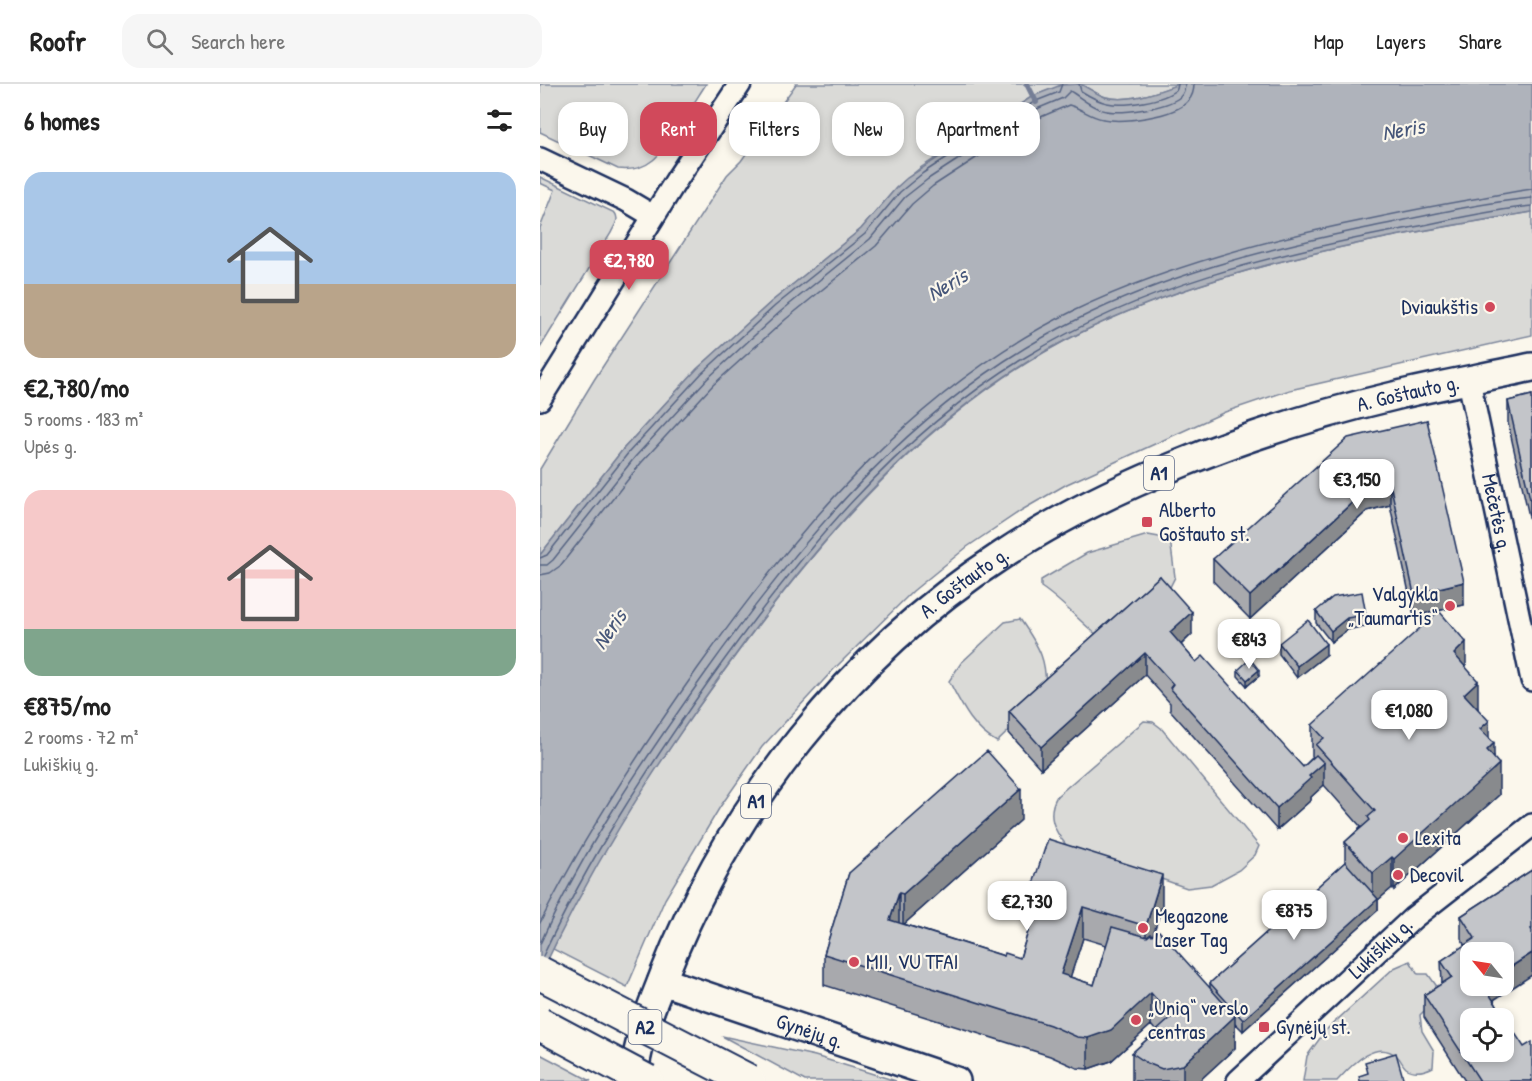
<!DOCTYPE html>
<meta charset="utf-8">
<style>
:root{--surface:#fff;--page:#f6f6f6;--text:#222;--muted:#767676;--line:#e0e0e0;--accent:#d1495b}
body{margin:0;font-family:"Patrick Hand",sans-serif;background:var(--page);color:var(--text);height:100vh;display:flex;flex-direction:column;font-size:22px;white-space:nowrap}
*{box-sizing:border-box;margin:0}
p{font-size:20px;color:var(--muted)}
.icon{flex:none;width:33px;height:33px;fill:none;stroke:currentColor;stroke-width:2;stroke-linecap:round;stroke-linejoin:round}
.map{position:relative;flex:1;overflow:hidden}
.drawer{display:flex;flex-direction:column;background:var(--surface);width:540px}
.drawer>*{flex:none}
.hud{position:absolute;left:18px;top:18px;width:570px;height:54px;display:flex;gap:12px}
.needle{width:39px;rotate:300deg}
.tools{position:absolute;left:920px;top:858px;display:grid;gap:12px}
.tools a{display:grid;place-items:center;width:54px;height:54px;border-radius:12px;background:var(--surface);box-shadow:0 3px 9px #0003;font-size:30px}
.price{position:absolute;translate:-50% -51px;padding:0 14px;border-radius:12px;background:#fff;color:#222;font-size:20px;line-height:39px;filter:drop-shadow(0 2px 3px #0008)}
.price::after{content:'';position:absolute;left:50%;top:36px;width:18px;height:14px;margin-left:-9px;background:inherit;clip-path:polygon(0 0,100% 0,50% 100%)}
.price.selected{background:var(--accent);color:#fff}
ul{padding:0;list-style:none}
li{display:grid;align-content:center;gap:12px;height:318px;padding:0 24px}
li span{display:grid;place-items:center;height:186px;border-radius:18px;color:#555}
li>.icon{margin-inline-start:auto}
span .icon{width:108px;height:108px;fill:#fffc;stroke-width:1}
li b{font-size:26px}
h2{display:flex;justify-content:space-between;align-items:center;height:72px;padding:0 24px;font-size:26px}
.chip{padding:0 21px;border-radius:18px;background:var(--surface);box-shadow:0 3px 9px #0003;font-size:21px;line-height:54px}
.chip.selected{background:var(--accent);color:#fff}
header{display:flex;align-items:center;gap:36px;box-sizing:border-box;height:84px;padding:0 30px;background:var(--surface);border-bottom:2px solid var(--line)}
header strong{font-size:28px}
nav{display:flex;gap:33px;margin-inline-start:auto;font-size:21px}
.search{width:420px;height:54px;background:var(--page);display:flex;align-items:center;gap:15px;box-sizing:border-box;padding:0 21px;border-radius:18px;color:var(--muted);font-size:22px}
main{display:flex;flex:1;min-height:0}
.map>svg:first-child{display:block}
.green{fill:#dadad7;stroke:#7a849a;stroke-width:1.5}
.water{fill:#afb3bb;stroke:#747e96;stroke-width:1.5}
.lines{fill:none;stroke-linecap:round;stroke-linejoin:round}
.shore{stroke:#566483;stroke-width:1.5}
.stream{stroke:#747e96;stroke-width:6}
.minor-casing{stroke:#1b2f5e;stroke-width:26}
.major-casing{stroke:#1b2f5e;stroke-width:32}
.minor{stroke:#fbf7ec;stroke-width:21}
.major{stroke:#fbf7ec;stroke-width:27}
.highway-bridge-casing{stroke:#1b2f5e;stroke-width:36;stroke-linecap:butt}
.highway-bridge{stroke:#fbf7ec;stroke-width:32}
.wall{fill:#a8a9ad;stroke:#1b2f5e;stroke-width:1.5;fill-rule:evenodd}
.shaded-wall{fill:#888a8d;stroke:#1b2f5e;stroke-width:1.5}
.building{fill:#c3c5c9;stroke:#1b2f5e;stroke-width:1.5;fill-rule:evenodd}
.poi-dot{fill:#d1495b;stroke:#fbf7ec;stroke-width:2}
.labels{text-anchor:middle;stroke-width:4.5;stroke-linejoin:round;paint-order:stroke}
.shield{fill:#fbf7ec;stroke:#5e6b89;stroke-width:1.5}
.shield-label{font-size:20px;font-weight:bold;fill:#1b2f5e}
.poi-label{font-size:21px;fill:#1b2f5e;stroke:#fbf7ec;text-anchor:start}
.street-label{font-size:21px;fill:#1b2f5e;stroke:#fbf7ec}
.water-label{font-size:22px;font-style:italic;fill:#47577a;stroke:#fbf7ec}
</style>
<header>
<strong>Roofr</strong>
<div class="search"><svg class="icon" aria-label="search" viewBox="0 0 24 24"><circle cx="10" cy="10" r="6"/><path d="M15 15l6 6"/></svg>Search here</div>
<nav><a>Map</a><a>Layers</a><a>Share</a></nav>
</header>
<main>
<section class="drawer">
<h2>6 homes<svg class="icon" aria-label="filters" viewBox="0 0 24 24"><path d="M4 7h16M4 17h16"/><circle cx="9" cy="7" r="2"/><circle cx="15" cy="17" r="2"/></svg></h2>
<ul>
<li><span style="background:linear-gradient(#a9c7e8 60%,#b9a48a 0)"><svg class="icon" aria-label="home" viewBox="0 0 24 24"><path d="M3 11l9-7 9 7M6 9v11h12V9"/></svg></span><div><b>€2,780/mo</b><p>5 rooms · 183 m²</p><p>Upės g.</p></div></li>
<li><span style="background:linear-gradient(#f6c9c9 75%,#7fa58c 0)"><svg class="icon" aria-label="home" viewBox="0 0 24 24"><path d="M3 11l9-7 9 7M6 9v11h12V9"/></svg></span><div><b>€875/mo</b><p>2 rooms · 72 m²</p><p>Lukiškių g.</p></div></li>
</ul>
</section>
<div class="map">
<svg width="992" height="997" viewBox="0 0 992 997">
<rect width="100%" height="100%" fill="#fbf7ec"/>
<filter id="ink" filterUnits="userSpaceOnUse"><feTurbulence type="fractalNoise" baseFrequency=".0167" numOctaves="2"/><feDisplacementMap in="SourceGraphic" scale="12" xChannelSelector="R" yChannelSelector="G"/><feConvolveMatrix kernelMatrix="1 2 1 2 8 2 1 2 1" color-interpolation-filters="sRGB"/></filter>
<g filter="url(#ink)">
<g class="green">
<path d="M 0,0 L 166,0 C 157,14 148,29 138,43 C 122,68 111,89 78,85 L 0,48 Z"/>
<path d="M 256,0 L 528,0 L 493,12 L 380,84 L 356,104 L 321,145 L 231,218 L 157,285 L 84,364 L 0,471 L 0,385 L 54,296 L 187,91 L 201,77 Z"/>
<path d="M 536,0 L 639,0 C 617,8 590,19 566,13 C 555,10 547,2 536,0 Z"/>
<path d="M 0,93 L 75,129 C 80,136 74,142 71,149 L 0,264 L 0,144 L 15,106 L 0,99 Z"/>
<path d="M 992,128 L 992,251 L 750,306 L 685,328 L 527,400 L 482,426 L 427,463 L 373,507 L 294,585 L 222,663 L 180,723 L 125,815 L 87,903 L 13,865 C 53,776 107,694 164,615 C 266,472 380,328 542,248 C 677,181 843,153 992,128 Z"/>
<path d="M 608,451 L 630,455 L 635,493 L 627,509 L 558,552 C 538,536 522,517 501,503 L 501,496 L 547,469 Z"/>
<path d="M 480,535 C 500,564 508,577 505,612 L 457,658 C 433,646 421,620 409,597 L 421,579 L 465,538 Z"/>
<path d="M 604,637 L 613,638 L 621,644 L 719,762 L 715,771 L 699,786 L 671,801 L 647,804 L 527,762 C 514,747 506,731 517,712 Z"/>
<path d="M 870,877 L 878,890 L 888,890 L 898,904 L 896,915 L 880,931 L 882,947 L 894,967 L 893,983 C 885,987 875,990 866,984 C 862,981 861,975 857,972 C 835,954 811,982 797,997 L 763,997 L 767,972 L 786,946 L 854,884 Z"/>
<path d="M 182,952 L 275,972 L 356,997 L 265,997 Z"/>
<path d="M 0,970 L 51,997 L 0,997 Z"/>
</g>
<path class="water" d="M 540,0 C 549,4 556,10 565,13 C 590,19 617,8 639,0 L 992,0 L 992,128 C 840,153 684,180 544,247 C 387,322 272,463 173,602 C 106,696 49,787 0,892 L 0,471 L 84,364 L 157,285 L 231,218 L 321,145 L 356,104 L 367,94 L 493,12 L 521,1 Z"/>
<g class="lines">
<g class="shore">
<path d="M 539,0 L 541,7 C 549,12 557,17 567,19 C 584,23 624,17 637,5 L 638,0"/>
<path d="M 0,474 L 7,471 L 89,368 L 161,290 L 235,222 L 325,150 L 360,108 L 383,89 L 467,34 L 496,17 L 519,8 L 522,0"/>
<path d="M 0,481 L 7,481 L 13,476 L 95,373 L 167,295 L 240,228 L 330,155 L 365,113 L 388,95 L 471,41 L 499,24 L 523,14 L 530,7 C 540,13 549,22 562,26 C 579,31 627,24 640,13 C 644,9 645,5 645,0"/>
<path d="M 0,491 L 10,489 L 20,482 L 101,379 L 173,301 L 246,235 L 336,162 L 372,120 L 393,102 L 476,48 L 503,32 L 529,21 C 541,24 550,33 563,35 C 583,39 634,33 648,17 C 653,12 654,7 654,0"/>
<path d="M 0,839 C 46,749 100,666 158,584 C 258,444 375,304 533,227 C 624,183 725,156 825,136 C 863,128 902,120 940,114 C 957,111 975,107 992,105"/>
<path d="M 0,860 C 44,764 103,677 164,591 C 264,451 379,313 536,236 C 624,192 722,166 817,146 C 873,135 935,119 992,114"/>
<path d="M 3,872 C 49,774 107,685 169,597 C 257,474 354,353 484,274 C 601,202 736,169 869,144 C 909,136 951,126 992,122"/>
</g>
<path class="stream" d="M 487,0 L 496,18"/>
<defs>
<g id="minor">
<path d="M 0,75 L 86,116 L 113,132"/>
<path id="s1" d="M 929,297 L 992,596"/>
<path d="M 0,315 L 137,95 L 200,0"/>
<path id="s2" d="M 698,997 L 873,834 L 992,741"/>
</g>
<g id="major">
<path id="s3" d="M 122,897 L 416,997"/>
<path id="s4" d="M 92,997 C 95,981 98,965 103,949 C 108,929 117,910 124,891 C 190,723 309,570 462,471 C 518,434 580,404 642,379 C 711,351 782,329 854,312 C 900,301 946,293 992,283"/>
</g>
</defs>
<use href="#minor" class="minor-casing"/>
<use href="#major" class="major-casing"/>
<use href="#minor" class="minor"/>
<use href="#major" class="major"/>
<defs>
<g id="highway-bridge">
<path d="M 0,889 L 209,997"/>
<path d="M 0,940 L 107,997"/>
</g>
</defs>
<use href="#highway-bridge" class="highway-bridge-casing"/>
<use href="#highway-bridge" class="highway-bridge"/>
</g>
<g class="wall">
<path d="M 992,311 L 992,437 L 990,437 L 968,339 L 968,317 Z"/>
<path d="M 887,336 L 924,521 L 874,532 L 850,421 L 827,427 L 710,535 L 673,497 L 673,475 Z"/>
<path d="M 620,492 L 652,550 L 641,561 L 656,578 L 763,683 L 773,673 L 772,672 L 772,641 L 926,584 L 938,625 L 949,654 L 954,673 L 959,711 L 854,806 L 852,804 L 838,816 L 838,826 L 703,947 L 695,939 L 695,964 L 659,997 L 592,997 L 592,969 L 616,947 L 611,941 L 571,977 L 548,985 L 537,984 L 510,972 L 284,901 L 284,870 L 309,789 L 481,736 L 364,840 L 464,872 L 480,874 L 491,838 L 491,806 L 622,822 L 612,852 L 670,904 L 670,899 L 805,778 L 805,758 L 821,743 L 784,701 L 771,713 L 771,716 L 737,746 L 630,626 L 630,619 L 605,591 L 501,685 L 469,649 L 469,627 ZM 543,854 L 566,861 L 554,901 L 530,893 Z"/>
<path d="M 776,527 L 826,531 L 826,542 L 807,546 L 791,558 L 776,539 Z"/>
<path d="M 739,559 L 786,571 L 757,594 L 739,570 Z"/>
<path d="M 698,586 L 719,592 L 707,602 L 698,592 Z"/>
<path d="M 992,786 L 954,916 L 992,997 L 925,997 L 884,933 L 884,911 L 902,900 L 901,877 L 925,861 L 921,854 L 921,832 Z"/>
</g>
<g class="shaded-wall">
<path d="M 850,399 L 850,421 L 827,427 L 710,535 L 710,512 L 827,405 Z"/>
<rect x="990" y="415" width="2" height="22"/>
<path d="M 924,498 L 924,521 L 874,532 L 874,510 Z"/>
<path d="M 652,528 L 652,550 L 630,571 L 630,548 Z"/>
<path d="M 807,534 L 807,546 L 791,558 L 791,547 Z"/>
<path d="M 926,558 L 926,589 L 914,570 Z"/>
<path d="M 786,560 L 786,571 L 757,594 L 757,582 Z"/>
<path d="M 605,569 L 605,591 L 501,685 L 501,663 Z"/>
<path d="M 719,586 L 719,592 L 707,602 L 707,596 Z"/>
<path d="M 938,597 L 938,628 L 924,610 Z"/>
<path d="M 949,637 L 949,664 L 954,659 L 954,685 L 959,680 L 959,711 L 854,806 L 854,775 L 940,645 Z"/>
<path d="M 784,679 L 784,701 L 771,713 L 771,716 L 737,746 L 737,724 L 769,692 Z"/>
<path d="M 481,705 L 481,736 L 363,841 L 363,810 Z"/>
<path d="M 852,773 L 852,804 L 838,816 L 838,826 L 703,947 L 703,936 L 833,819 L 833,789 Z"/>
<path d="M 622,791 L 622,822 L 606,874 L 606,842 Z"/>
<path d="M 359,809 L 359,840 L 350,836 Z"/>
<path d="M 543,823 L 543,854 L 521,922 L 521,890 Z"/>
<path d="M 992,869 L 992,891 L 943,923 L 943,902 L 963,902 L 963,888 Z"/>
<path d="M 611,909 L 611,941 L 571,977 L 548,985 L 548,954 Z"/>
<path d="M 695,932 L 695,964 L 659,997 L 643,997 L 643,981 Z"/>
</g>
<g class="building">
<path d="M 992,311 L 992,415 L 990,415 L 968,317 Z"/>
<path d="M 887,336 L 924,498 L 874,510 L 850,399 L 827,405 L 710,512 L 673,475 L 808,354 Z"/>
<path d="M 620,492 L 652,528 L 630,548 L 656,578 L 663,572 L 763,683 L 776,671 L 784,679 L 769,692 L 771,694 L 737,724 L 630,604 L 633,600 L 605,569 L 501,663 L 469,627 Z"/>
<path d="M 822,508 L 826,531 L 807,534 L 791,547 L 776,527 L 793,513 Z"/>
<path d="M 899,527 L 926,558 L 914,570 L 938,597 L 924,610 L 949,637 L 940,645 L 954,659 L 947,666 L 959,680 L 854,775 L 852,773 L 833,789 L 805,758 L 830,736 L 828,733 L 835,727 L 776,661 L 784,654 L 772,641 Z"/>
<path d="M 768,536 L 786,560 L 757,582 L 739,559 Z"/>
<path d="M 710,575 L 719,586 L 707,596 L 698,586 Z"/>
<path d="M 447,667 L 481,705 L 363,810 L 359,809 L 350,836 L 464,872 L 465,869 L 480,874 L 500,809 L 491,806 L 508,755 L 622,791 L 606,842 L 543,823 L 521,890 L 554,901 L 572,843 L 607,853 L 611,850 L 612,852 L 619,847 L 695,932 L 643,981 L 622,985 L 607,979 L 592,969 L 632,933 L 611,909 L 571,946 L 548,954 L 537,953 L 510,941 L 284,870 L 309,789 Z"/>
<path d="M 805,778 L 838,815 L 703,936 L 670,899 Z"/>
<path d="M 992,786 L 992,845 L 991,845 L 992,847 L 992,869 L 963,888 L 963,868 L 930,868 L 930,902 L 944,902 L 984,963 L 992,958 L 992,997 L 940,997 L 884,911 L 912,893 L 901,877 L 935,854 L 921,832 ZM 930,934 L 963,934 L 963,968 L 930,968 Z"/>
<path d="M 856,969 L 864,997 L 820,997 L 819,992 L 828,989 L 825,978 Z"/>
</g>
</g>
<g class="poi-dot">
<circle cx="950" cy="223" r="6"/>
<rect x="601" y="432" width="12" height="12" rx="3"/>
<circle cx="910" cy="522" r="6"/>
<circle cx="863" cy="754" r="6"/>
<circle cx="858" cy="791" r="6"/>
<circle cx="603" cy="844" r="6"/>
<circle cx="314" cy="878" r="6"/>
<circle cx="596" cy="936" r="6"/>
<rect x="718" y="937" width="12" height="12" rx="3"/>
</g>
<g class="labels">
<g class="shield">
<rect x="604" y="372" width="30" height="34" rx="4.5"/>
<rect x="201" y="700" width="30" height="34" rx="4.5"/>
<rect x="88.5" y="926" width="33" height="34" rx="4.5"/>
</g>
<g class="shield-label">
<text x="619" y="396">A1</text>
<text x="216" y="724">A1</text>
<text x="105" y="950">A2</text>
</g>
<g class="poi-label">
<text x="938" y="230" text-anchor="end">Dviaukštis</text>
<text x="619" y="433">Alberto<tspan x="619" dy="24">Goštauto st.</tspan></text>
<text x="898" y="517" text-anchor="end">Valgykla<tspan x="898" dy="24">„Taumartis“</tspan></text>
<text x="875" y="761">Lexita</text>
<text x="870" y="798">Decovil</text>
<text x="615" y="839">Megazone<tspan x="615" dy="24">Laser Tag</tspan></text>
<text x="326" y="885">MII, VU TFAI</text>
<text x="608" y="931">„Uniq“ verslo<tspan x="608" dy="24">centras</tspan></text>
<text x="736" y="950">Gynėjų st.</text>
</g>
<g class="street-label">
<text dy="7" stroke="none"><textPath href="#s4" startOffset="1098">A. Goštauto g.</textPath></text>
<text dy="7" stroke="none"><textPath href="#s1" startOffset="135">Mečetės g.</textPath></text>
<text dy="7" stroke="none"><textPath href="#s4" startOffset="612">A. Goštauto g.</textPath></text>
<text dy="7" stroke="none"><textPath href="#s2" startOffset="195">Lukiškių g.</textPath></text>
<text dy="7" stroke="none"><textPath href="#s3" startOffset="156">Gynėjų g.</textPath></text>
</g>
<g class="water-label">
<text transform="translate(863 45) rotate(-10)" y="8">Neris</text>
<text transform="translate(407 200) rotate(-31)" y="8">Neris</text>
<text transform="translate(69 545) rotate(-55)" y="8">Neris</text>
</g>
</g>
</svg>
<div class="tools">
<a><svg class="needle" viewBox="-14 -14 28 28"><path d="M0-13l5 13h-10z" fill="#e53935"/><path d="M0 13l5-13h-10z" fill="#767676"/></svg></a>
<a><svg class="icon" aria-label="locate" viewBox="0 0 24 24"><circle cx="12" cy="12" r="6"/><path d="M12 2v4M12 18v4M2 12h4M18 12h4"/></svg></a>
</div>
<b class="price selected" style="left:89px;top:207px">€2,780</b>
<b class="price" style="left:817px;top:426px">€3,150</b>
<b class="price" style="left:709px;top:586px">€843</b>
<b class="price" style="left:869px;top:657px">€1,080</b>
<b class="price" style="left:487px;top:848px">€2,730</b>
<b class="price" style="left:754px;top:857px">€875</b>
<div class="hud">
<a class="chip">Buy</a>
<a class="chip selected">Rent</a>
<a class="chip">Filters</a>
<a class="chip">New</a>
<a class="chip">Apartment</a>
</div>
</div>
</main>
